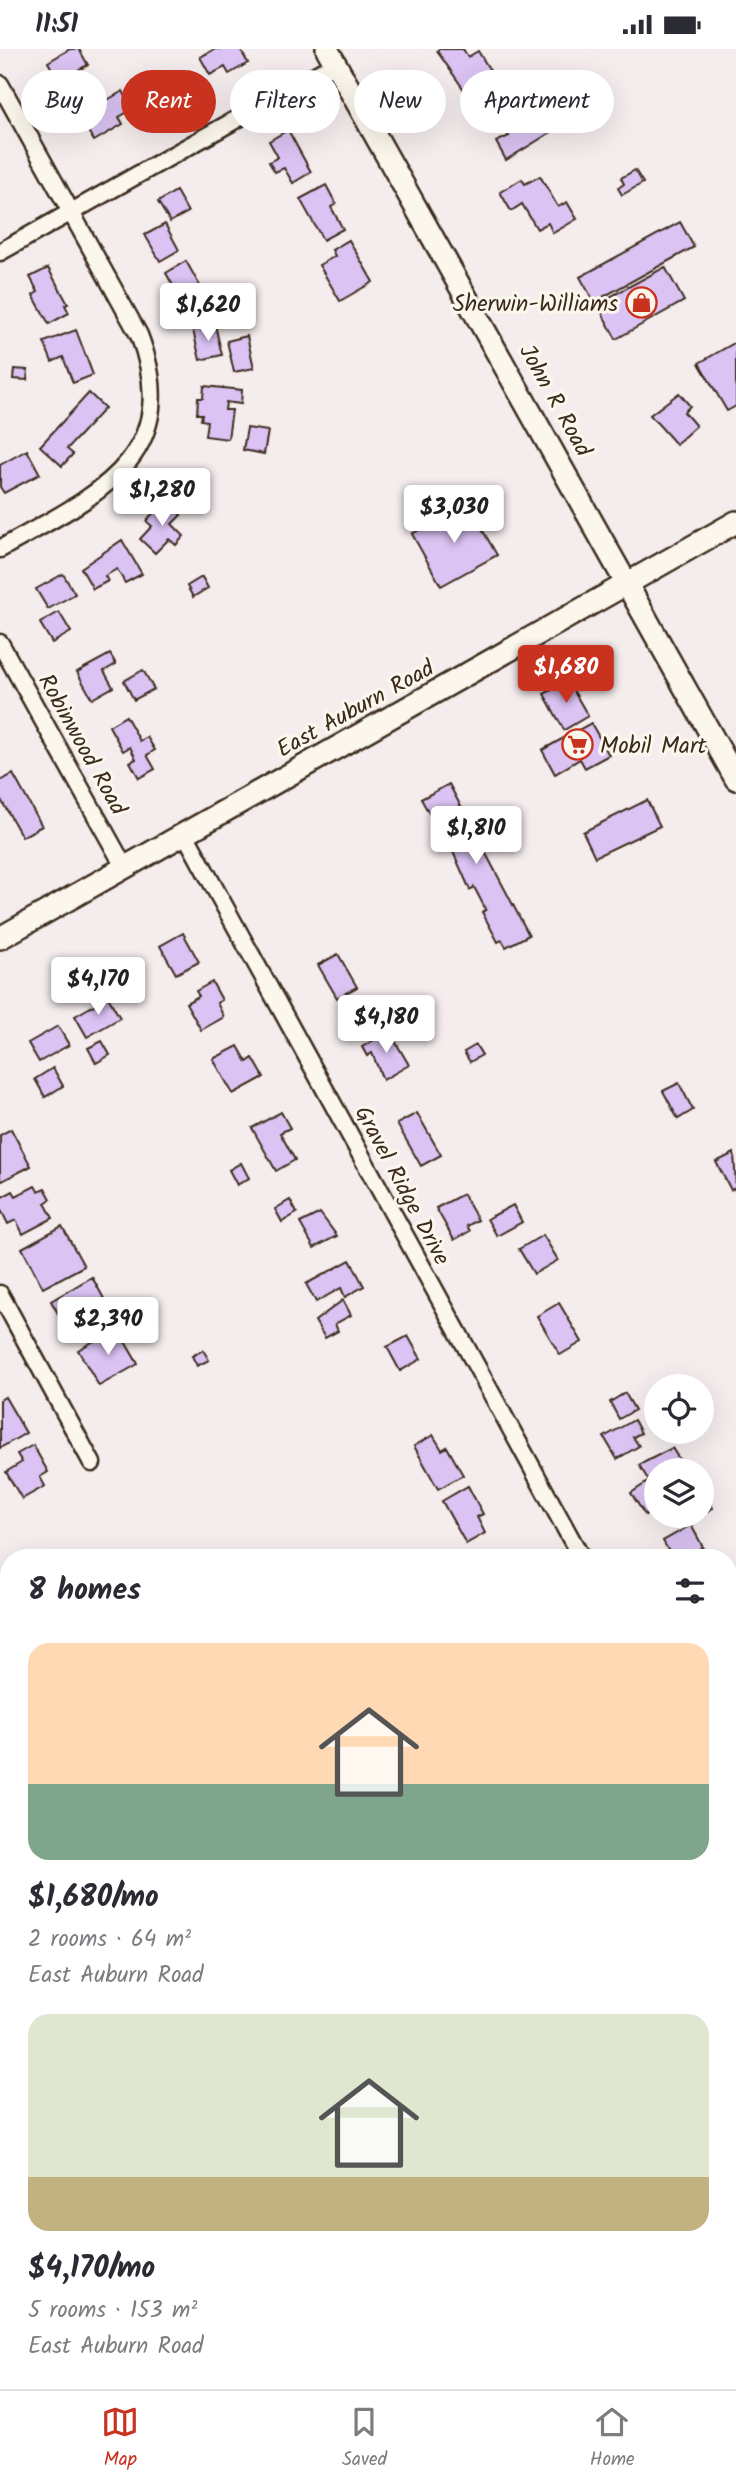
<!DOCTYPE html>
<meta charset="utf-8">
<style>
:root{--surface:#fff;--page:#f2f2f3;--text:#2b2b33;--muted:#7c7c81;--line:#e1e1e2;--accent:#c8321e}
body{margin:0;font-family:Kalam,sans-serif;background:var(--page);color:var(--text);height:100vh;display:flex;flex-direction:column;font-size:26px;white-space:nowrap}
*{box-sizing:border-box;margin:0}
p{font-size:23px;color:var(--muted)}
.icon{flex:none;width:38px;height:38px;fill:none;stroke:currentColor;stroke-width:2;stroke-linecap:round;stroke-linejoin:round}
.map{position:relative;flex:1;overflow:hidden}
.drawer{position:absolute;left:0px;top:1500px;width:737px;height:842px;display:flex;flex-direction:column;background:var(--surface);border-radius:28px 28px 0 0;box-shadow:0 7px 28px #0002}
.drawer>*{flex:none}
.hud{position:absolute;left:21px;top:21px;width:695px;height:63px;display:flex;gap:14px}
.controls{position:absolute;left:644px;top:1325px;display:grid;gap:14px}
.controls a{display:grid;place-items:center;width:70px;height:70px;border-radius:50%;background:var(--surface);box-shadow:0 7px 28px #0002;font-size:35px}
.price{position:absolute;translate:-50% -60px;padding:0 16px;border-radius:7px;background:#fff;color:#222;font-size:23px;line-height:46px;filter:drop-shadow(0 2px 4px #0008)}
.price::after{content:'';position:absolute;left:50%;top:42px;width:21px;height:16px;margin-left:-10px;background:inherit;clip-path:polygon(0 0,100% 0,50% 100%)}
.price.on{background:var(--accent);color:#fff}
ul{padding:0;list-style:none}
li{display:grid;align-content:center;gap:14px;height:371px;padding:0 28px}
li span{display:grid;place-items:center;height:217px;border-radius:21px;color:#555}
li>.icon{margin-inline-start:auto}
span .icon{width:126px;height:126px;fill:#fffc;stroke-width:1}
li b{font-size:30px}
h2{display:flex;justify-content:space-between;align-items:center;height:84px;padding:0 28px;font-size:30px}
.tag{padding:0 24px;border-radius:32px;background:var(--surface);box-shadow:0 7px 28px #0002;font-size:24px;line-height:63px}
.tag.on{background:var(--accent);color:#fff}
.status{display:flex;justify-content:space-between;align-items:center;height:49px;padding:0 35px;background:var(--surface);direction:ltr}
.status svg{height:19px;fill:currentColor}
.menu{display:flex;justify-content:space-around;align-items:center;height:98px;border-top:2px solid var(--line);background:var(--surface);font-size:19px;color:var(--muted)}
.menu a{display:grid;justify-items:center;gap:4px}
.menu .on{color:var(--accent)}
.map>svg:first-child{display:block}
.green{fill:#cbdd91;stroke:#838458;stroke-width:2}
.building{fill:#dbc3f3;stroke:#3b2a1e;stroke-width:2}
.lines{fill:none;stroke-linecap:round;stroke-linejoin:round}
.street-casing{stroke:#3b2a1e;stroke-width:21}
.secondary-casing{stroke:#3b2a1e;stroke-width:26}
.street{stroke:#fbf7ec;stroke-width:16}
.secondary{stroke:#fbf7ec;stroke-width:21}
.labels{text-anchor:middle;stroke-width:6;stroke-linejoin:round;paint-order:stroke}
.poi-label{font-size:23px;fill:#3b2a1e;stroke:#fbf7ec;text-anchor:end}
.street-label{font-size:23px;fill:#3b2a1e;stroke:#fbf7ec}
</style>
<div class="status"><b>11:51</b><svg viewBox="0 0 49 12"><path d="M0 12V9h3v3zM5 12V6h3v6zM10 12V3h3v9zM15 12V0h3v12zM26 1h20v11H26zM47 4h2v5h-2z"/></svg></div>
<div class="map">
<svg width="736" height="2340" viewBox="0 0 736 2340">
<rect width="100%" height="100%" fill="#f5eded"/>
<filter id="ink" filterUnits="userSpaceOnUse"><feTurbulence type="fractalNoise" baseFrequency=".0143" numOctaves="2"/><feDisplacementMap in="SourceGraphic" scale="14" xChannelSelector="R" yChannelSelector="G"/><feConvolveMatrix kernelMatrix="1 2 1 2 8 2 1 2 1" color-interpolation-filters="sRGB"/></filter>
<g filter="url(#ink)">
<path class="green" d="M 736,2003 L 736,2178 L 728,2182 L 728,2007 Z"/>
<g class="building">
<path d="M 70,0 L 79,0 L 88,16 L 78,21 L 83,29 L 63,40 L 48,13 Z"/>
<path d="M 215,0 L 240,0 L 248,14 L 229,25 L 225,18 L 210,26 L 200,8 Z"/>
<path d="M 439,0 L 463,0 L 468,8 L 478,2 L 496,31 L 469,48 L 437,2 Z"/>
<path d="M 86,33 L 88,37 L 94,34 L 99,43 L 75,57 L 67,44 Z"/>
<path d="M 530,40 L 553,82 L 506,111 L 496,93 L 509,87 L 494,59 Z"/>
<path d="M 123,42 L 133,60 L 119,68 L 123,75 L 94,92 L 79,67 Z"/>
<path d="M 288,81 L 311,123 L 293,134 L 284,119 L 275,123 L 269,113 L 278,108 L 269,92 Z"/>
<path d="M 635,121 L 643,134 L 622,146 L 618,139 L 624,135 L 621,129 Z"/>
<path d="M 540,127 L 558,158 L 567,153 L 577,170 L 553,184 L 548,174 L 537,180 L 522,155 L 511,162 L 500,143 L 522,130 L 525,135 Z"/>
<path d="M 326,136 L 336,155 L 331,158 L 343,180 L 323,191 L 300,150 Z"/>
<path d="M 176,142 L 188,163 L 170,173 L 158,153 Z"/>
<path d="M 680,173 L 694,198 L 594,253 L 580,228 Z"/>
<path d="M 165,175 L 179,201 L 160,212 L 145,186 Z"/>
<path d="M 349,191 L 373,233 L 340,252 L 319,216 L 335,207 L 332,201 Z"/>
<path d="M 186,212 L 210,255 L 190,267 L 166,224 Z"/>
<path d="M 665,218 L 684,252 L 616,290 L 597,255 Z"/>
<path d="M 48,219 L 68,255 L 65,256 L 69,264 L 49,275 L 33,246 L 38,243 L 30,228 Z"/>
<path d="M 215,276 L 222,306 L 200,311 L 193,281 Z"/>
<path d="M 76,281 L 93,326 L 73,334 L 63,308 L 52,313 L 44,293 Z"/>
<path d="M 247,287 L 254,319 L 234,323 L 227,292 Z"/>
<path d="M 736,293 L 736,357 L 727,362 L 699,314 Z"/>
<path d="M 14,320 L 28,321 L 27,331 L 13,330 Z"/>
<path d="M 204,337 L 242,341 L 241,355 L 226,353 L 225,361 L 232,361 L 228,390 L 205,387 L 207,372 L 201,371 L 202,365 L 197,365 L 198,349 L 203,349 Z"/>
<path d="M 89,344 L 105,359 L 67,400 L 73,405 L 62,417 L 40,397 Z"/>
<path d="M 679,344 L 690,357 L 684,363 L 696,377 L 676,395 L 650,366 Z"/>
<path d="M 247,379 L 268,382 L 264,405 L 243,401 Z"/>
<path d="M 27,401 L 40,425 L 4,444 L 0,438 L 0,416 Z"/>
<path d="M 165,451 L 181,466 L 172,475 L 184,487 L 176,496 L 169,490 L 155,504 L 140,490 L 152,477 L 146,472 Z"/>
<path d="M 467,454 L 497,506 L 441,537 L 412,485 Z"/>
<path d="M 122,491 L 142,525 L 125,534 L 117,520 L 105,527 L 108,532 L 93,540 L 81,519 Z"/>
<path d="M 63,525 L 75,545 L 48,560 L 36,540 Z"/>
<path d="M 202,528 L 208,539 L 193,548 L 187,537 Z"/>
<path d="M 59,563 L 71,583 L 52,594 L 40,574 Z"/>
<path d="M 110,605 L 116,615 L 104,622 L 113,638 L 92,650 L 77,623 Z"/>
<path d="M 143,621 L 154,640 L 134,651 L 124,632 Z"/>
<path d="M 568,632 L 588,667 L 564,681 L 544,645 Z"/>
<path d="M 126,667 L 140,692 L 147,688 L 155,701 L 147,706 L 155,720 L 139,729 L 130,713 L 136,710 L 130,698 L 123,702 L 109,677 Z"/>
<path d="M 591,674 L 609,706 L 585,719 L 580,710 L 555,725 L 542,701 Z"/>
<path d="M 13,725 L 42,777 L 22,788 L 0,749 L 0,732 Z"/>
<path d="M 449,735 L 529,886 L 506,898 L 502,891 L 498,893 L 482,863 L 486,861 L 474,838 L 470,841 L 442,778 L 438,780 L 421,750 Z"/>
<path d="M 647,751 L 660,777 L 595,808 L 583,783 Z"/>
<path d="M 183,884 L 199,913 L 176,925 L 160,897 Z"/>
<path d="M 338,905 L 357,938 L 337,949 L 318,916 Z"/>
<path d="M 212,933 L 222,951 L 217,954 L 224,968 L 201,981 L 186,954 L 199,947 L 196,942 Z"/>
<path d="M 108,948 L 120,969 L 87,988 L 75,967 Z"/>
<path d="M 58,977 L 69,996 L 39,1013 L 28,994 Z"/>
<path d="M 389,982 L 409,1016 L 383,1031 L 372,1004 L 367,1007 L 362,998 Z"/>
<path d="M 102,992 L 110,1006 L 96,1014 L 88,999 Z"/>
<path d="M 476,996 L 482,1006 L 470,1013 L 464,1003 Z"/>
<path d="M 238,997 L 247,1013 L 253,1009 L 264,1028 L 233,1045 L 213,1010 Z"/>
<path d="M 53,1019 L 63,1037 L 45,1048 L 35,1030 Z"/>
<path d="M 679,1034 L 693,1061 L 678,1070 L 663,1042 Z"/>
<path d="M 281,1063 L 290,1079 L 280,1084 L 295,1111 L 276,1122 L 252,1079 Z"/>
<path d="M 417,1064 L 441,1106 L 421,1117 L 397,1075 Z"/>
<path d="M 11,1080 L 31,1117 L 0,1133 L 0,1086 Z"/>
<path d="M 734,1104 L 736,1139 L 731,1141 L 716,1113 Z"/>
<path d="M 241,1114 L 249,1129 L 237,1136 L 229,1121 Z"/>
<path d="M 35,1137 L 38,1142 L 45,1139 L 51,1150 L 45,1154 L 53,1169 L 23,1185 L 16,1171 L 8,1175 L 0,1159 L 0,1149 L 13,1142 L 16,1147 Z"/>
<path d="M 463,1145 L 478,1171 L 467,1177 L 470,1182 L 454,1191 L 436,1159 Z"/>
<path d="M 290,1151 L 297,1164 L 282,1173 L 275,1160 Z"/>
<path d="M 513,1156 L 522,1173 L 497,1187 L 487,1170 Z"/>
<path d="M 320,1164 L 337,1187 L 314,1199 L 300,1174 Z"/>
<path d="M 62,1177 L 84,1217 L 43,1239 L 22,1199 Z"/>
<path d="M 543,1186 L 558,1211 L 534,1225 L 519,1200 Z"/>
<path d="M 350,1211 L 364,1237 L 345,1248 L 341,1239 L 316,1253 L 306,1235 Z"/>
<path d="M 92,1228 L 113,1266 L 72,1289 L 51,1252 Z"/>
<path d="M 343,1251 L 351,1266 L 335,1275 L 338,1282 L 325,1289 L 315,1272 Z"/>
<path d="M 559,1254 L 582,1293 L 560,1306 L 537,1267 Z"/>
<path d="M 117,1279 L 138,1315 L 99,1337 L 78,1301 Z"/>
<path d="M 408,1287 L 421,1310 L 400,1322 L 387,1298 Z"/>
<path d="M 203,1301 L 209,1311 L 197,1317 L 192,1307 Z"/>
<path d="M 625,1344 L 635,1361 L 619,1370 L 610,1353 Z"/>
<path d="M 5,1348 L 26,1384 L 0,1399 L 0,1351 Z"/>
<path d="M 634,1371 L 641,1384 L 633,1388 L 639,1397 L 617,1410 L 604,1388 Z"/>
<path d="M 433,1386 L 442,1401 L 447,1398 L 463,1426 L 438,1440 L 414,1397 Z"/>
<path d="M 33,1396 L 48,1423 L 40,1428 L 45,1437 L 22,1450 L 6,1423 L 22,1413 L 17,1405 Z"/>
<path d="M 672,1399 L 679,1410 L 667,1418 L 669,1421 L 656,1421 L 656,1459 L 645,1466 L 631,1444 L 649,1432 L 639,1416 Z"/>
<path d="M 468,1437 L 483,1465 L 477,1468 L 485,1484 L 466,1495 L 442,1452 Z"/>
<path d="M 703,1444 L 713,1459 L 702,1466 L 702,1445 Z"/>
<path d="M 691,1476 L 703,1498 L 684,1508 L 672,1508 L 663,1492 Z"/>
<path d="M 0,2141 L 9,2157 L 9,2177 L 0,2183 Z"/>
<path d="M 736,2284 L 736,2340 L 588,2340 L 601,2333 L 728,2333 L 728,2289 Z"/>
</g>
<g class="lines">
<defs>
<g id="street">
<path d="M 0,35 L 139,286 C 187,411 90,449 0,500"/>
<path d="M 0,203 L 335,15"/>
<path d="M 0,594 L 125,819"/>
<path d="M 185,785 L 581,1508"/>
<path d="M 0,1245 L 92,1414"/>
<path d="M 728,1775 L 736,1790"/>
<path d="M 0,2050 L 9,2066"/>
<path d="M 0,2328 L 9,2323"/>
<path d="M 157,2333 L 161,2340"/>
</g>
<g id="secondary">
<path d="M 327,0 L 736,730"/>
<path d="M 0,889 L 736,473"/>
</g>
</defs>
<use href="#street" class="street-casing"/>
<use href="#secondary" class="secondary-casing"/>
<use href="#street" class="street"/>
<use href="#secondary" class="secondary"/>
</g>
</g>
<defs>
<symbol id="shop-ring" viewBox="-11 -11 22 22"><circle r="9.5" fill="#fbf7ec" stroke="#c8321e" stroke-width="1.5"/><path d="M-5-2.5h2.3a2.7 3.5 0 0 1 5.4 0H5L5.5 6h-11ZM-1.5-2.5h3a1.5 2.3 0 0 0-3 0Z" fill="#c8321e"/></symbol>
<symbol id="supermarket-ring" viewBox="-11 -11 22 22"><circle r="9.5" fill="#fbf7ec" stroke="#c8321e" stroke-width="1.5"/><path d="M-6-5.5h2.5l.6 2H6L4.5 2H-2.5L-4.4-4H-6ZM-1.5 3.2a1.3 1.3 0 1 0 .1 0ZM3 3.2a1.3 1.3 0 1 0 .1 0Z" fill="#c8321e"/></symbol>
</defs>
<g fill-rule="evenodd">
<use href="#shop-ring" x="624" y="236" width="35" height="35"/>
<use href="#supermarket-ring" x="560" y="678" width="35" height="35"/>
</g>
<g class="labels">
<g class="poi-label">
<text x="618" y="262">Sherwin-Williams</text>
<text x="600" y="704" text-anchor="start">Mobil Mart</text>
</g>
<g class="street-label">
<text transform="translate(556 351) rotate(61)" y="8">John R Road</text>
<text transform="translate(355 659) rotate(-29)" y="8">East Auburn Road</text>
<text transform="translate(83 695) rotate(61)" y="8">Robinwood Road</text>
<text transform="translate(403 1136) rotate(62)" y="8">Gravel Ridge Drive</text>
</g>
</g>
</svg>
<div class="controls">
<a><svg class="icon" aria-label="locate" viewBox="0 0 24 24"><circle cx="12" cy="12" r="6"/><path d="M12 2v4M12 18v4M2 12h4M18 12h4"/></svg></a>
<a><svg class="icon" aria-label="layers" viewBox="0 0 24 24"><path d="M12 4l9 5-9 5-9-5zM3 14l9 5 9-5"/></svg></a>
</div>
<b class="price" style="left:208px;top:294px">$1,620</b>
<b class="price" style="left:162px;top:479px">$1,280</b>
<b class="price" style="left:454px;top:496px">$3,030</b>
<b class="price on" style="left:566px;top:656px">$1,680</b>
<b class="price" style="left:476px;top:817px">$1,810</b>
<b class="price" style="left:98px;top:968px">$4,170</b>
<b class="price" style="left:386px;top:1006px">$4,180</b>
<b class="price" style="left:108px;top:1308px">$2,390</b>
<div class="hud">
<a class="tag">Buy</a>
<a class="tag on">Rent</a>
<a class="tag">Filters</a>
<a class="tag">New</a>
<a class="tag">Apartment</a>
</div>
<section class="drawer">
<h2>8 homes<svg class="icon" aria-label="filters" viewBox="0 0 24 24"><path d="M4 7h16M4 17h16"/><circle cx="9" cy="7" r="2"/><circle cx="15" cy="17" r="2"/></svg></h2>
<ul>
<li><span style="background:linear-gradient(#ffd9b3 65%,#7fa58c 0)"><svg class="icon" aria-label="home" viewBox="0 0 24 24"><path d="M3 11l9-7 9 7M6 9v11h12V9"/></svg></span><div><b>$1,680/mo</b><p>2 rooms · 64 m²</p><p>East Auburn Road</p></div></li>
<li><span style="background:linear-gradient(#dfe7d0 75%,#c2b280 0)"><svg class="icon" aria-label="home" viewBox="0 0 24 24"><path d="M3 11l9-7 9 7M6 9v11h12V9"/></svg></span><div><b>$4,170/mo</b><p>5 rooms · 153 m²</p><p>East Auburn Road</p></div></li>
</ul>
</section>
</div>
<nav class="menu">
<a class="on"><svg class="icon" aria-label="map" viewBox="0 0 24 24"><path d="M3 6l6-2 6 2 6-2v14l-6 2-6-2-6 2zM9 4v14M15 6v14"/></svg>Map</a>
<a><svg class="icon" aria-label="saved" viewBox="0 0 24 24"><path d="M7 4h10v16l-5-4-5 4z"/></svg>Saved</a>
<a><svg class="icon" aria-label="home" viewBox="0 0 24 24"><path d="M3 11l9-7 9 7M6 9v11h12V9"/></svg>Home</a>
</nav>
